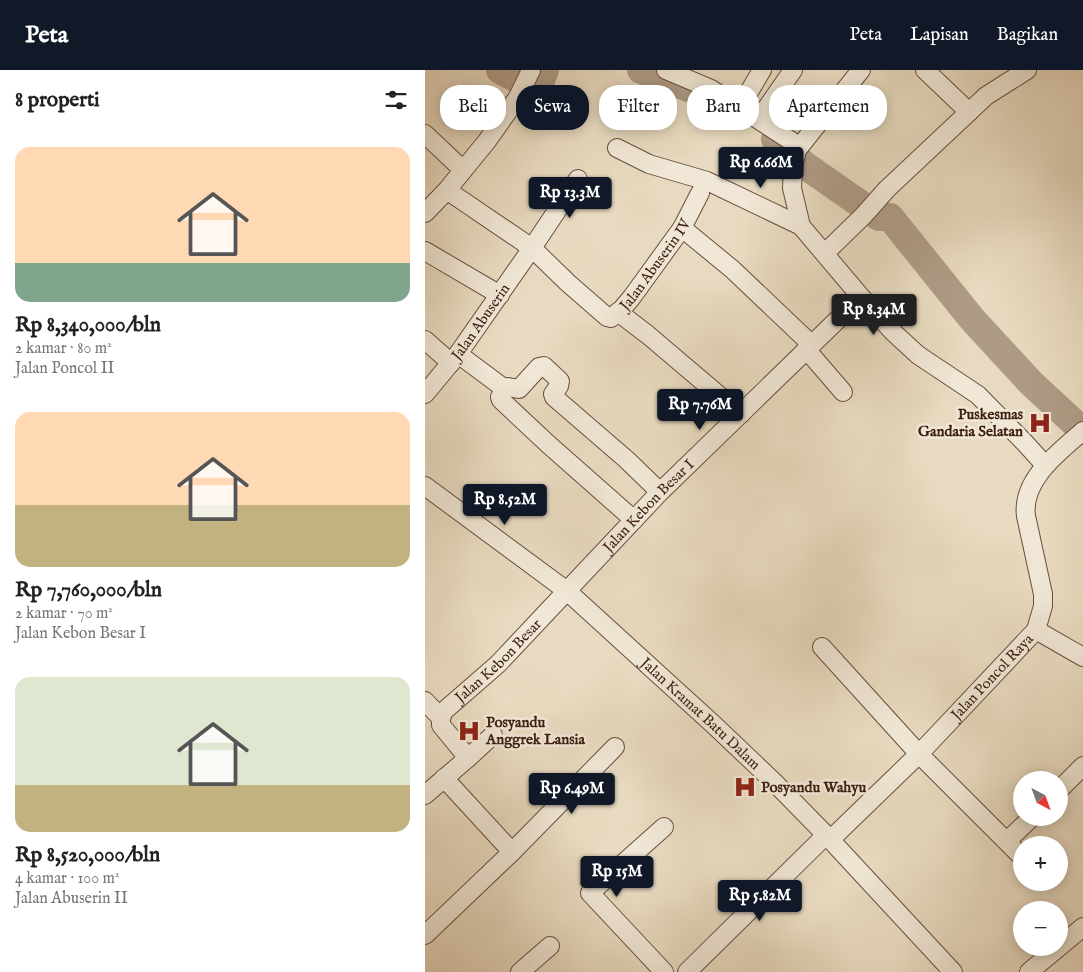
<!DOCTYPE html>
<html lang="id">
<meta charset="utf-8">
<style>
:root{--surface:#fff;--page:#f2f2f2;--text:#222;--muted:#767676;--accent:#111827}
body{margin:0;font-family:"IM FELL English",serif;background:var(--page);color:var(--text);height:100vh;display:flex;flex-direction:column;font-size:19px;white-space:nowrap}
*{box-sizing:border-box;margin:0}
p{font-size:16px;color:var(--muted)}
.icon{flex:none;width:28px;height:28px;fill:none;stroke:currentColor;stroke-width:2;stroke-linecap:round;stroke-linejoin:round}
.map{position:relative;flex:1;overflow:hidden}
.details{display:flex;flex-direction:column;background:var(--surface);width:425px}
.details>*{flex:none}
.top-card{position:absolute;left:15px;top:15px;width:475px;height:45px;display:flex;gap:10px}
.needle{width:32px;rotate:139deg}
.buttons{position:absolute;left:588px;top:701px;display:grid;gap:10px}
.buttons a{display:grid;place-items:center;width:55px;height:55px;border-radius:50%;background:var(--surface);box-shadow:0 2px 12px #0003;font-size:25px}
.price{position:absolute;translate:-50% -42px;padding:0 11px;border-radius:5px;background:var(--accent);color:#fff;font-size:16px;line-height:32px;filter:drop-shadow(0 1px 2px #0008)}
.price::after{content:'';position:absolute;left:50%;top:30px;width:15px;height:11px;margin-left:-8px;background:inherit;clip-path:polygon(0 0,100% 0,50% 100%)}
.price.active{background:#222;color:#fff}
ul{padding:0;list-style:none}
li{display:grid;align-content:center;gap:10px;height:265px;padding:0 15px}
li span{display:grid;place-items:center;height:155px;border-radius:15px;color:#555}
li>.icon{margin-inline-start:auto}
span .icon{width:90px;height:90px;fill:#fffc;stroke-width:1}
li b{font-size:21px}
h2{display:flex;justify-content:space-between;align-items:center;height:60px;padding:0 15px;font-size:21px}
.tag{padding:0 18px;border-radius:20px;background:var(--surface);box-shadow:0 2px 12px #0003;font-size:18px;line-height:45px}
.tag.active{background:var(--accent);color:#fff}
header{display:flex;align-items:center;gap:30px;box-sizing:border-box;height:70px;padding:0 25px;background:var(--accent);color:#fff}
header strong{font-size:24px}
nav{display:flex;gap:28px;margin-inline-start:auto;font-size:18px}
main{display:flex;flex:1;min-height:0}
.map>svg:first-child{display:block}
.lines{fill:none;stroke-linecap:round;stroke-linejoin:round}
.river{stroke:#ae9b85;stroke-width:28}
.minor-casing{stroke:#684e3e;stroke-width:20}
.minor{stroke:#f0e7d6;stroke-width:18}
.labels{text-anchor:middle;stroke-width:5;stroke-linejoin:round;paint-order:stroke}
.street-label{font-size:15px;fill:#3e2012;stroke:#f0e7d6}
.poi-label{font-size:15px;font-weight:bold;fill:#3e2012;stroke:#f0e7d6;text-anchor:start}
</style>
<header>
<strong>Peta</strong>
<nav><a>Peta</a><a>Lapisan</a><a>Bagikan</a></nav>
</header>
<main>
<section class="details">
<h2>8 properti<svg class="icon" aria-label="filters" viewBox="0 0 24 24"><path d="M4 7h16M4 17h16"/><circle cx="9" cy="7" r="2"/><circle cx="15" cy="17" r="2"/></svg></h2>
<ul>
<li><span style="background:linear-gradient(#ffd9b3 75%,#7fa58c 0)"><svg class="icon" aria-label="home" viewBox="0 0 24 24"><path d="M3 11l9-7 9 7M6 9v11h12V9"/></svg></span><div><b>Rp 8,340,000/bln</b><p>2 kamar · 80 m²</p><p>Jalan Poncol II</p></div></li>
<li><span style="background:linear-gradient(#ffd9b3 60%,#c2b280 0)"><svg class="icon" aria-label="home" viewBox="0 0 24 24"><path d="M3 11l9-7 9 7M6 9v11h12V9"/></svg></span><div><b>Rp 7,760,000/bln</b><p>2 kamar · 70 m²</p><p>Jalan Kebon Besar I</p></div></li>
<li><span style="background:linear-gradient(#dfe7d0 70%,#c2b280 0)"><svg class="icon" aria-label="home" viewBox="0 0 24 24"><path d="M3 11l9-7 9 7M6 9v11h12V9"/></svg></span><div><b>Rp 8,520,000/bln</b><p>4 kamar · 100 m²</p><p>Jalan Abuserin II</p></div></li>
</ul>
</section>
<div class="map">
<svg width="658" height="902" viewBox="0 0 658 902">
<rect width="100%" height="100%" fill="#e8dac0"/>
<filter id="stains"><feTurbulence type="fractalNoise" baseFrequency=".004" numOctaves="4"/><feColorMatrix values="0 0 0 0 .2 0 0 0 0 .09 0 0 0 0 .02 0 0 0 .5 -.17"/></filter>
<radialGradient id="worn" r=".72"><stop offset=".6" stop-color="#630" stop-opacity="0"/><stop offset="1" stop-color="#630" stop-opacity=".3"/></radialGradient>
<g class="lines">
<g class="river">
<path d="M 75,0 L 112,20 L 120,0"/>
<path d="M 216,0 L 271,21"/>
<path d="M 350,69 L 360,76 L 378,94 L 454,147 L 465,147 L 547,249 L 606,313 L 658,361"/>
</g>
<defs>
<g id="minor">
<path d="M 241,0 L 286,19 L 374,76"/>
<path d="M 436,0 L 372,80 L 368,97 L 367,118 L 376,156 L 436,227 L 468,262 L 493,285 L 553,325 L 600,373 L 619,394"/>
<path d="M 500,0 L 544,42"/>
<path d="M 315,37 L 337,0"/>
<path d="M 334,49 L 368,0"/>
<path d="M 0,64 L 38,100"/>
<path d="M 192,78 L 224,94 L 282,111 L 376,156"/>
<path id="s1" d="M 29,125 L 107,178 L 143,213 L 182,247 L 186,248 L 197,239 L 207,227 L 257,158 L 275,123"/>
<path d="M 0,143 L 22,120 L 62,71 L 93,27 L 106,0"/>
<path d="M 257,158 L 307,199 L 386,274"/>
<path d="M 0,181 L 75,225"/>
<path d="M 400,183 L 438,146 L 462,119 L 561,26 L 602,0"/>
<path d="M 193,242 L 223,265 L 316,344"/>
<path d="M 0,270 L 26,293"/>
<path d="M 381,279 L 418,322"/>
<path d="M 33,284 L 80,319 L 83,317 L 94,319 L 114,297 L 119,296 L 135,311 L 134,316 L 128,324 L 129,327 L 202,390 L 235,422"/>
<path d="M 80,319 L 75,327 L 76,330 L 123,374 L 209,450"/>
<path id="s2" d="M 0,324 L 33,284 L 107,178 L 153,109"/>
<path id="s3" d="M 0,416 L 142,521 L 289,655 L 350,713 L 401,765 L 528,902"/>
<path d="M 611,560 L 658,587"/>
<path d="M 397,577 L 494,684 L 596,786"/>
<path d="M 0,631 L 16,648"/>
<path d="M 43,688 L 68,665"/>
<path d="M 19,708 L 87,782"/>
<path d="M 634,720 L 658,696"/>
<path id="s4" d="M 0,725 L 43,688 L 16,655 L 16,648 L 19,641 L 73,594 L 235,422 L 436,227"/>
<path d="M 239,757 L 165,823 L 239,902"/>
<path id="s5" d="M 405,770 L 494,684 L 611,560 L 618,536 L 618,524 L 601,446 C 596,410 634,382 658,361"/>
<path d="M 582,771 L 606,748"/>
<path d="M 0,865 L 87,782 L 190,677"/>
<path d="M 95,902 L 125,876"/>
<path d="M 262,902 L 401,765"/>
<path d="M 604,902 L 658,857"/>
</g>
</defs>
<use href="#minor" class="minor-casing"/>
<use href="#minor" class="minor"/>
</g>
<defs>
<symbol id="hospital-bare" viewBox="-9 -9 18 18"><path d="M-5-5h3v3.5h4V-5h3V5h-3V1.5h-4V5h-3Z" fill="#8f2418" stroke="#f0e7d6" stroke-width="2.5" paint-order="stroke"/></symbol>
</defs>
<g fill-rule="evenodd">
<use href="#hospital-bare" x="599" y="337" width="32" height="32"/>
<use href="#hospital-bare" x="28" y="645" width="32" height="32"/>
<use href="#hospital-bare" x="304" y="701" width="32" height="32"/>
</g>
<g class="labels">
<g class="street-label">
<text dy="5" stroke="none"><textPath href="#s1" startOffset="270">Jalan Abuserin IV</textPath></text>
<text dy="5" stroke="none"><textPath href="#s2" startOffset="91">Jalan Abuserin</textPath></text>
<text dy="5" stroke="none"><textPath href="#s4" startOffset="404">Jalan Kebon Besar I</textPath></text>
<text dy="5" stroke="none"><textPath href="#s4" startOffset="188">Jalan Kebon Besar</textPath></text>
<text dy="5" stroke="none"><textPath href="#s5" startOffset="230">Jalan Poncol Raya</textPath></text>
<text dy="5" stroke="none"><textPath href="#s3" startOffset="358">Jalan Kramat Batu Dalam</textPath></text>
</g>
<g class="poi-label">
<text x="598" y="349" text-anchor="end">Puskesmas<tspan x="598" dy="17">Gandaria Selatan</tspan></text>
<text x="61" y="657">Posyandu<tspan x="61" dy="17">Anggrek Lansia</tspan></text>
<text x="336" y="722">Posyandu Wahyu</text>
</g>
</g>
<rect width="100%" height="100%" filter="url(#stains)"/>
<rect width="100%" height="100%" fill="url(#worn)"/>
</svg>
<div class="buttons">
<a><svg class="needle" viewBox="-14 -14 28 28"><path d="M0-13l5 13h-10z" fill="#e53935"/><path d="M0 13l5-13h-10z" fill="#767676"/></svg></a>
<a>+</a>
<a>−</a>
</div>
<b class="price" style="left:336px;top:119px">Rp 6.66M</b>
<b class="price" style="left:145px;top:149px">Rp 13.3M</b>
<b class="price active" style="left:449px;top:266px">Rp 8.34M</b>
<b class="price" style="left:275px;top:361px">Rp 7.76M</b>
<b class="price" style="left:80px;top:456px">Rp 8.52M</b>
<b class="price" style="left:147px;top:745px">Rp 6.49M</b>
<b class="price" style="left:192px;top:828px">Rp 15M</b>
<b class="price" style="left:335px;top:852px">Rp 5.82M</b>
<div class="top-card">
<a class="tag">Beli</a>
<a class="tag active">Sewa</a>
<a class="tag">Filter</a>
<a class="tag">Baru</a>
<a class="tag">Apartemen</a>
</div>
</div>
</main>
